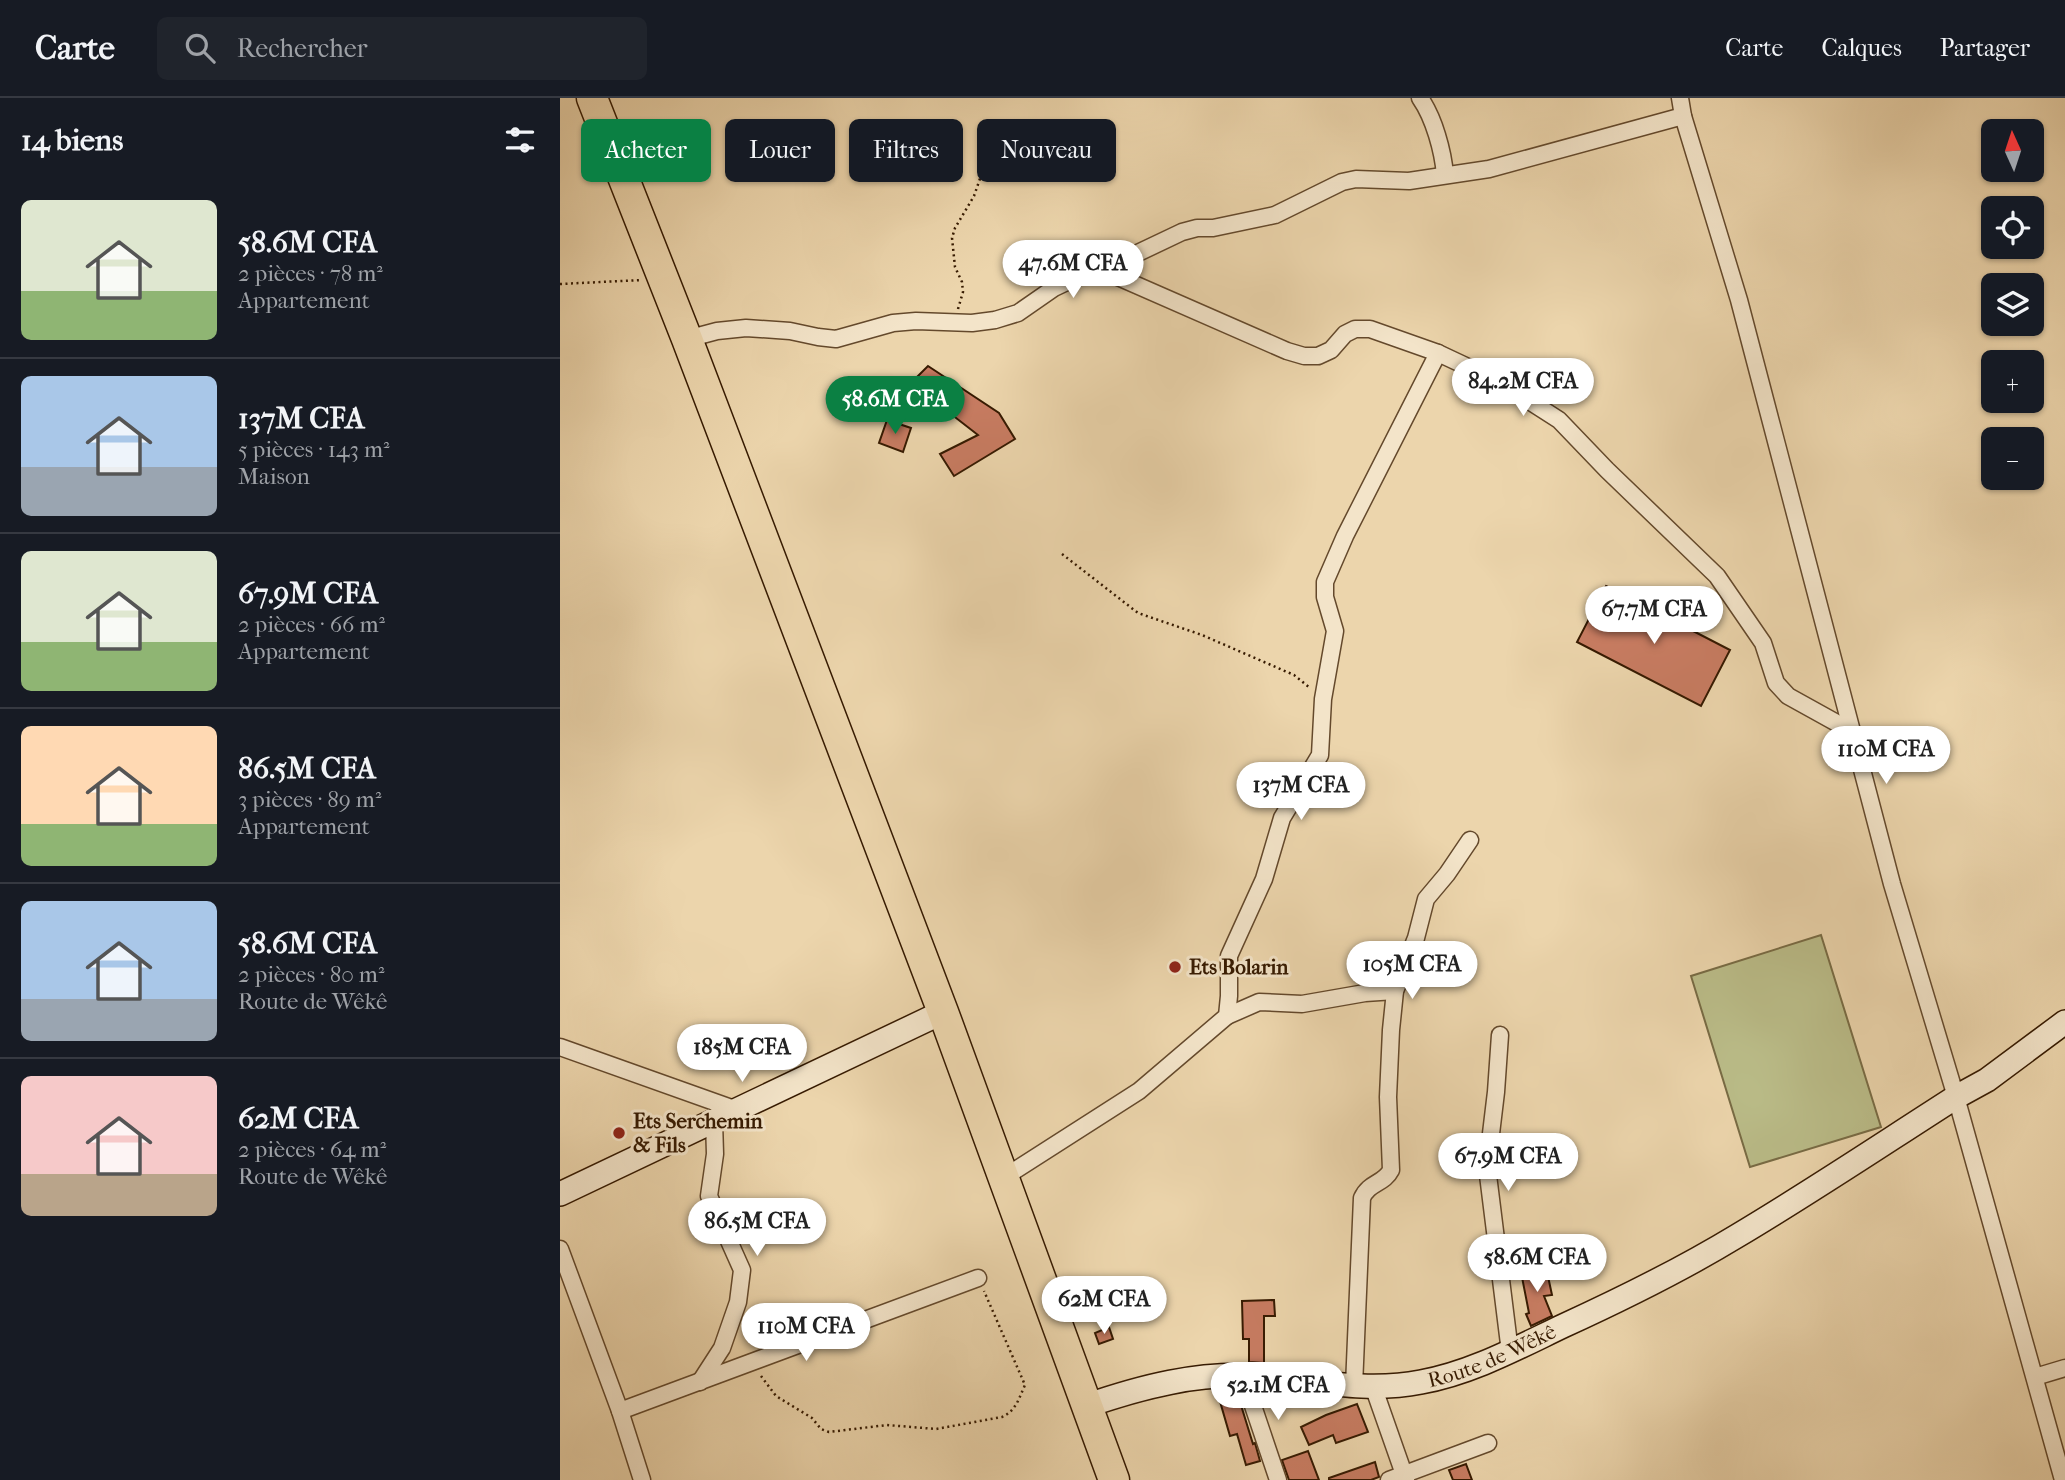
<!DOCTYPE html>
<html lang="fr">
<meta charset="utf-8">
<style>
:root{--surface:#171b24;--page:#20242c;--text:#f1f3f6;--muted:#9ea1a6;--line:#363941;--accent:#0b8043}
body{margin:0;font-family:"IM FELL French Canon",serif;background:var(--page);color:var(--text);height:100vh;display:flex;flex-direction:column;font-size:26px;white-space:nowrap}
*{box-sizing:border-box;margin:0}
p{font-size:23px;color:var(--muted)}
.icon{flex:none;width:38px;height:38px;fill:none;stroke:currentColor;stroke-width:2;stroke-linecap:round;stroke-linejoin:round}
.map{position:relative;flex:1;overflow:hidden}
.drawer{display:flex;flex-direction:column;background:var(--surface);width:560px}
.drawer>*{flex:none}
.hud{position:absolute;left:21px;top:21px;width:665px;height:63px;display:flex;gap:14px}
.needle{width:46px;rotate:357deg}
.controls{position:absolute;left:1421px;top:21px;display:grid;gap:14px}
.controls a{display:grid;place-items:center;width:63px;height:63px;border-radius:10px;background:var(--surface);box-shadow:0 2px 5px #0004;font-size:35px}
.price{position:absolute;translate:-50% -60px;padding:0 16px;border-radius:24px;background:#fff;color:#222;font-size:23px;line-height:46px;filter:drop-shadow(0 2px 4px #0008)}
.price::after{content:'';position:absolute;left:50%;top:42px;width:21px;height:16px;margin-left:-10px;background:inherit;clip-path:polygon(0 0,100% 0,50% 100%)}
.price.selected{background:var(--accent);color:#fff}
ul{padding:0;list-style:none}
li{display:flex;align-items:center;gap:21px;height:175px;padding:0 21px}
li+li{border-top:2px solid var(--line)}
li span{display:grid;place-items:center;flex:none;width:196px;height:140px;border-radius:10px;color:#555}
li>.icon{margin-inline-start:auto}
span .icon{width:84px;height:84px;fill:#fffc;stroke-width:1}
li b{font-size:30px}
h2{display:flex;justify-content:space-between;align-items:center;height:84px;padding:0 21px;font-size:30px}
.tag{padding:0 24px;border-radius:10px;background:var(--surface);box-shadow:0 2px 5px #0004;font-size:24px;line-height:63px}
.tag.selected{background:var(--accent);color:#fff}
header{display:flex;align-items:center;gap:42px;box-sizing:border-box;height:98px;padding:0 35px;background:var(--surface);border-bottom:2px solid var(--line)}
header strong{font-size:33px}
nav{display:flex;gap:38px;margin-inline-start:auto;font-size:24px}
.search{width:490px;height:63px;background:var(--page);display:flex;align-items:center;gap:18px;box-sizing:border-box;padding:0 24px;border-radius:10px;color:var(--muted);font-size:26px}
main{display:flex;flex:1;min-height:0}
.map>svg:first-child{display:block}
.green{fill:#babc88;stroke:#786b44;stroke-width:2}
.building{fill:#c87c62;stroke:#361a01;stroke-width:2}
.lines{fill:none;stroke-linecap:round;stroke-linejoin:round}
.street-casing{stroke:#64492c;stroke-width:19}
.secondary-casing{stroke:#361a01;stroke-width:26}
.highway-casing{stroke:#361a01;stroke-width:33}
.path{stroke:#361a01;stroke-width:2.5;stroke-dasharray:2 3.5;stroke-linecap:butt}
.street{stroke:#f3e4c9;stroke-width:16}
.secondary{stroke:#f3e4c9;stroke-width:23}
.highway{stroke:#ecd5ac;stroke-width:30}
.poi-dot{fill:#8f2418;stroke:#f3e4c9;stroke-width:2.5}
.labels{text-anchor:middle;stroke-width:6;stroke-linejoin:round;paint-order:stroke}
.poi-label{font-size:21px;font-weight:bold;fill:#361a01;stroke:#f3e4c9;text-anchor:start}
.street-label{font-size:21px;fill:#361a01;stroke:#f3e4c9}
</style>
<header>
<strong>Carte</strong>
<div class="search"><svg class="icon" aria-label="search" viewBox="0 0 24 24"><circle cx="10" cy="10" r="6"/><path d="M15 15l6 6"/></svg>Rechercher</div>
<nav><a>Carte</a><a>Calques</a><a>Partager</a></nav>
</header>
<main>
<section class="drawer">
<h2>14 biens<svg class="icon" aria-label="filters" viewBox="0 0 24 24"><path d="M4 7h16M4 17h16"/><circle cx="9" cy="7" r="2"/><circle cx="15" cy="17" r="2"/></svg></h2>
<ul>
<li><span style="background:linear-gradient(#dfe7d0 65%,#8fb573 0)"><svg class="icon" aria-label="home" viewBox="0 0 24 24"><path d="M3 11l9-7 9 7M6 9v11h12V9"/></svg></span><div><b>58.6M CFA</b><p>2 pièces · 78 m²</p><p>Appartement</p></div></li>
<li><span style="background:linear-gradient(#a9c7e8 65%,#9aa5b1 0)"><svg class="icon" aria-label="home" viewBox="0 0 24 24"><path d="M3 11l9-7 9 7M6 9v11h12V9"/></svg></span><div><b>137M CFA</b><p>5 pièces · 143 m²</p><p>Maison</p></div></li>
<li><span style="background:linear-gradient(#dfe7d0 65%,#8fb573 0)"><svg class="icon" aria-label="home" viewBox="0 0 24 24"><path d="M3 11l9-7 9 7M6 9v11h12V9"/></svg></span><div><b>67.9M CFA</b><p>2 pièces · 66 m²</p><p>Appartement</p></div></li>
<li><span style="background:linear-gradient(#ffd9b3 70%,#8fb573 0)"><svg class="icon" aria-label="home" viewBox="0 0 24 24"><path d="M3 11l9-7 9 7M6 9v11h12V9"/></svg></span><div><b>86.5M CFA</b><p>3 pièces · 89 m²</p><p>Appartement</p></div></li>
<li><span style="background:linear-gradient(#a9c7e8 70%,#9aa5b1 0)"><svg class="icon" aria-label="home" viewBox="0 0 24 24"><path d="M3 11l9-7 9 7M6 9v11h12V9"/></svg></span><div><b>58.6M CFA</b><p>2 pièces · 80 m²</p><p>Route de Wêkê</p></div></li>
<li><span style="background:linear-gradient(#f6c9c9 70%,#b9a48a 0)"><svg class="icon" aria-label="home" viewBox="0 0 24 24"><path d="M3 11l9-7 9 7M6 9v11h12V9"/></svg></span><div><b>62M CFA</b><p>2 pièces · 64 m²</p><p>Route de Wêkê</p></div></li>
</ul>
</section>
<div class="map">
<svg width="1505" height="1382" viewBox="0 0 1505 1382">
<rect width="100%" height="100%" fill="#ecd5ac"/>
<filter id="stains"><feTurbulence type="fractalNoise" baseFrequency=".00286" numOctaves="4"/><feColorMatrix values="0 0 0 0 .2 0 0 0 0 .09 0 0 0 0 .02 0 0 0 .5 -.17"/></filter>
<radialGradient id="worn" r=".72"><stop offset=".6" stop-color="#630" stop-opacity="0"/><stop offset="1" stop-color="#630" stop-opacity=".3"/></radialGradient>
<path class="green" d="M 1261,837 L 1321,1029 L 1190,1069 L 1131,878 Z"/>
<g class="building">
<path d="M 368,268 L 439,315 L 455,341 L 394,378 L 380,356 L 418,337 L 351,285 Z"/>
<path d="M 327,322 L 351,330 L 343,354 L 319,345 Z"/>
<path d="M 1046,488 L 1170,552 L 1141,608 L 1017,544 Z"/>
<path d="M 986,1169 L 992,1197 L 984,1198 L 992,1218 L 971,1228 L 966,1216 L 969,1215 L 961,1174 Z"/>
<path d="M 551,1183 L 556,1194 L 587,1183 L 597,1210 L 582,1216 L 581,1212 L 549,1224 L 535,1189 Z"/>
<path d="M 714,1202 L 715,1218 L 704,1218 L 704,1265 L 689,1264 L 689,1241 L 683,1241 L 682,1203 Z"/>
<path d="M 549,1229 L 553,1241 L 539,1246 L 535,1235 Z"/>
<path d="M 676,1291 L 693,1346 L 695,1345 L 700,1363 L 686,1367 L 677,1336 L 670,1338 L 657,1293 Z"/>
<path d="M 797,1306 L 808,1334 L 776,1345 L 773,1337 L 749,1347 L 741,1329 L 766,1317 Z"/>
<path d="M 748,1353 L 759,1382 L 729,1382 L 722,1362 Z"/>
<path d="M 815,1364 L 819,1379 L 811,1382 L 769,1382 L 769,1380 Z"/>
<path d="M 906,1366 L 912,1382 L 893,1382 L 889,1372 Z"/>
</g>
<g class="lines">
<defs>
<g id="street">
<path d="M 860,0 C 874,20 883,53 885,77"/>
<path d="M 1120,0 L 1123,18 L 1179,202 L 1332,786 L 1396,999 L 1503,1382"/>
<path d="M 542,172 L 727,253 L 744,258 L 758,258 L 771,252 L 785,236 L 795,231 L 810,231 L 878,255 L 944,286 L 971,304 L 999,322 L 1047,372 L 1157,478 L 1203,545 L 1216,585 L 1228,598 L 1293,634"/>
<path d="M 127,241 L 157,233 L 186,230 L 230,233 L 258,239 L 276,241 L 333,225 L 356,223 L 412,225 L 435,222 L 458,215 L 494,190 L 513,181 L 542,172 L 622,134 L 637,130 L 653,130 L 715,117 L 782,84 L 796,81 L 849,83 L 929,71 L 1123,18"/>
<path d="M 667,918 L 699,904 L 742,906 L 805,895 L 835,893"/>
<path d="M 940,937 L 936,994 L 927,1069 L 950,1254"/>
<path d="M 0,949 L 177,1012"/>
<path d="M 443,1080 L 579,993 L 667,918 L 669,898 L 669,858 L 704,781 L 722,720 L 760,657 L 763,601 L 775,533 L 765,499 L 765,484 L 785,438 L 878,255"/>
<path d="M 0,1151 L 60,1313 L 82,1382"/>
<path d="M 683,1278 L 718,1382"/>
<path d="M 1475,1279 L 1505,1270"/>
<path d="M 140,1284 L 162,1250 L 178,1204 L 182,1172 L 149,1098 L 155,1056 L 154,1023"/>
<path d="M 794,1288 L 802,1100 C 809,1084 824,1086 831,1072 L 828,999 L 831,932 L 835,893 L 856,840 L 866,801 L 887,776 L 910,742"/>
<path d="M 813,1288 L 846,1382"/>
<path d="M 60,1313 L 418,1180"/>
<path d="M 829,1382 L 928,1345"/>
</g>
<g id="secondary">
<path d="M 0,1096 L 383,914"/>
<path id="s1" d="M 526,1308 C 581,1289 638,1274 697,1278 C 752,1282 806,1295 861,1284 C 911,1275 957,1250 1003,1228 C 1062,1201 1121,1172 1177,1138 C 1251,1094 1324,1045 1396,999 L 1427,982 L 1505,924"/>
</g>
<path id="highway" d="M 32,0 L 127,241 L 383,914 L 554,1382"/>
</defs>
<use href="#street" class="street-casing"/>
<use href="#secondary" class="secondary-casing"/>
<use href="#highway" class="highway-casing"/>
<g class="path">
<path d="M 0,186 L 82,182"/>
<path d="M 398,211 L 403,194 L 402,184 L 395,169 L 392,140 L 395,130 L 414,98 L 424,69 L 433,59 L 448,49"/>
<path d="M 502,456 L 578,515 L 642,537 L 734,577 L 750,590"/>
<path d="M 201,1278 L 216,1298 L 252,1320 L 261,1331 L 269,1334 L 327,1327 L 376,1331 L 442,1319 C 456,1313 459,1300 465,1287 L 424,1193"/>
</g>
<use href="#street" class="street"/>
<use href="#secondary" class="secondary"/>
<use href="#highway" class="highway"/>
</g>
<g class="poi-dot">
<circle cx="615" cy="869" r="7"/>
<circle cx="59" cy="1035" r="7"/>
</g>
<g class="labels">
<g class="poi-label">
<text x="629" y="876">Ets Bolarin</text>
<text x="73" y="1030">Ets Serchemin<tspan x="73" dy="24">&amp; Fils</tspan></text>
</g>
<g class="street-label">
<text dy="7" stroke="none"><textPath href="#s1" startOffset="415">Route de Wêkê</textPath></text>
</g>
</g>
<rect width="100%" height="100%" filter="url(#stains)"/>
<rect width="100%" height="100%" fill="url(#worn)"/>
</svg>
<div class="controls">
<a><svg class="needle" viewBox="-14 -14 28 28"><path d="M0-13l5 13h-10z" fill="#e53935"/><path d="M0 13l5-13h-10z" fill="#9ea1a6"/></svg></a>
<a><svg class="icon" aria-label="locate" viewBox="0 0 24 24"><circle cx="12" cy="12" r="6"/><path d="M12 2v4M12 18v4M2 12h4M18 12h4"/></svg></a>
<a><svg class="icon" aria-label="layers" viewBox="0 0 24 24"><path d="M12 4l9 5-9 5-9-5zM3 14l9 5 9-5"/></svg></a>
<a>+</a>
<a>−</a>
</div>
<b class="price" style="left:513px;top:202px">47.6M CFA</b>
<b class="price" style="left:963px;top:320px">84.2M CFA</b>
<b class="price selected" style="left:335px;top:338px">58.6M CFA</b>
<b class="price" style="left:1094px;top:548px">67.7M CFA</b>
<b class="price" style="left:1326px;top:688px">110M CFA</b>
<b class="price" style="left:741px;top:724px">137M CFA</b>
<b class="price" style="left:852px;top:903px">105M CFA</b>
<b class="price" style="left:182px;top:986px">185M CFA</b>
<b class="price" style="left:948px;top:1095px">67.9M CFA</b>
<b class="price" style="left:197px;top:1160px">86.5M CFA</b>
<b class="price" style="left:977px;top:1196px">58.6M CFA</b>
<b class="price" style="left:544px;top:1238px">62M CFA</b>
<b class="price" style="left:246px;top:1265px">110M CFA</b>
<b class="price" style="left:718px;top:1324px">52.1M CFA</b>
<div class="hud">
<a class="tag selected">Acheter</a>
<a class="tag">Louer</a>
<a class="tag">Filtres</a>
<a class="tag">Nouveau</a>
</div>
</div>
</main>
